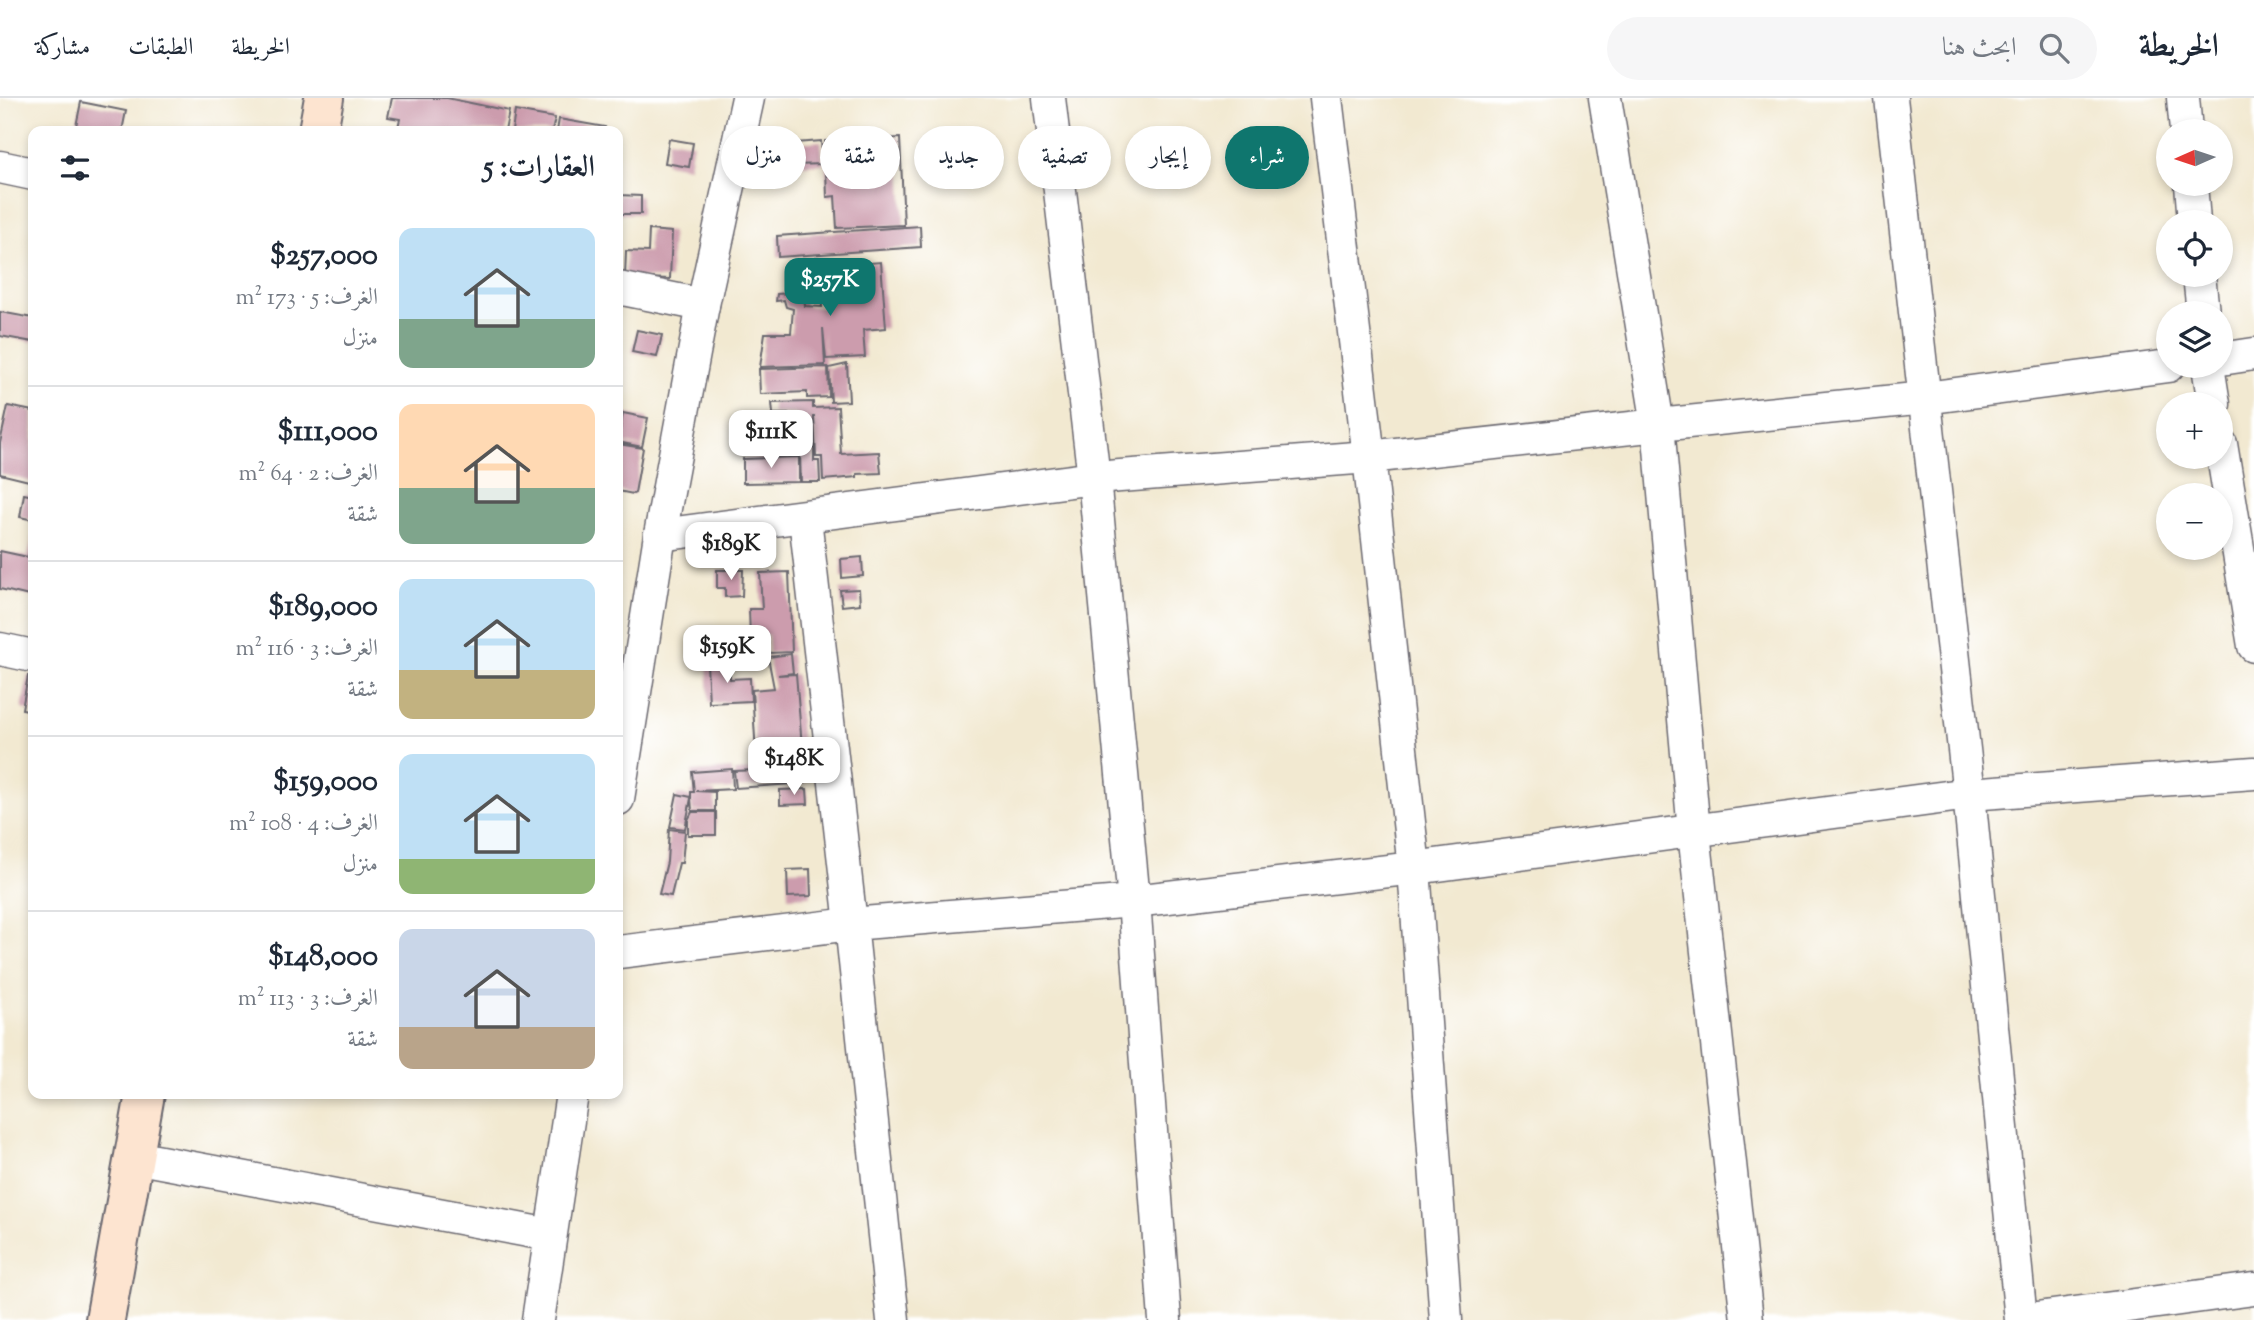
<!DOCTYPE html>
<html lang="ar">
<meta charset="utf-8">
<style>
:root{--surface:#fff;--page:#f6f6f7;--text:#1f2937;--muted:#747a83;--line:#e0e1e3;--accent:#0f766e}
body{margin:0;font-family:"Sorts Mill Goudy",Amiri,serif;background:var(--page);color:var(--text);direction:rtl;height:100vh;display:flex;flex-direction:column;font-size:26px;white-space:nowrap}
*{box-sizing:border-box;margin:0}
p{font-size:23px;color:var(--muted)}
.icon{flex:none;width:38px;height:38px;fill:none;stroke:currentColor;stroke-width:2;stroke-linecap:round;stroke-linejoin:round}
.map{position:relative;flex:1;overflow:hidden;direction:ltr}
.sheet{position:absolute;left:28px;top:28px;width:595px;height:973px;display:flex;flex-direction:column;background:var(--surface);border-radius:14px;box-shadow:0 4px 10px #0003;direction:rtl}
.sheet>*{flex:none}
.guide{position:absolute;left:644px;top:28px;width:665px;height:63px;direction:rtl;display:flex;gap:14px}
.needle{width:46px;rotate:267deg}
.fabs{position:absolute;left:2156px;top:21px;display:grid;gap:14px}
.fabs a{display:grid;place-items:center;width:77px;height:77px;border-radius:50%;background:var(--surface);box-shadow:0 4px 10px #0003;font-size:35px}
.price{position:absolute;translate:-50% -60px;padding:0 16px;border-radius:14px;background:#fff;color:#222;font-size:23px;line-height:46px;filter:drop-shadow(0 2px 4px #0008)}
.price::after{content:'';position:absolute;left:50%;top:42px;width:21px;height:16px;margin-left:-10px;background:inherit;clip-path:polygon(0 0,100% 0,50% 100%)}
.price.active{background:var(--accent);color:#fff}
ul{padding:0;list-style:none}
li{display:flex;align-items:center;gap:21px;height:175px;padding:0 28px}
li+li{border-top:2px solid var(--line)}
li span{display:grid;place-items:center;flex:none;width:196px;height:140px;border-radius:14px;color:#555}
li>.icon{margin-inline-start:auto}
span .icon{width:84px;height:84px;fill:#fffc;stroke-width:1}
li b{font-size:30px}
h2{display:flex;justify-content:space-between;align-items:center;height:84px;padding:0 28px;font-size:30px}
.tag{padding:0 24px;border-radius:32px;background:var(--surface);box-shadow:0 4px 10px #0003;font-size:24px;line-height:63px}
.tag.active{background:var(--accent);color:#fff}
header{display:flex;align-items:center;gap:42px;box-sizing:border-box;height:98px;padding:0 35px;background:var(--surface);border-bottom:2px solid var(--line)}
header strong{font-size:33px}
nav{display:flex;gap:38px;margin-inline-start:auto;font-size:24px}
.search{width:490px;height:63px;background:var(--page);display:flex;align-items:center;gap:18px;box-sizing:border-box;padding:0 24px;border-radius:38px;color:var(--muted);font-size:26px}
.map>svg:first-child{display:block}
.building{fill:#cc9cad}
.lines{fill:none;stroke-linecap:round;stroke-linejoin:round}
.street-casing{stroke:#6b6870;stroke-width:35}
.secondary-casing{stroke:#6b6870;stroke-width:42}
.street{stroke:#fff;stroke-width:32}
.secondary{stroke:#fde4d0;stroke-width:38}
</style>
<header>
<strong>الخريطة</strong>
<div class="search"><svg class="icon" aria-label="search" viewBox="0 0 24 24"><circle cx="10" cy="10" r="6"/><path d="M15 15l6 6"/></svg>ابحث هنا</div>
<nav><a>الخريطة</a><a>الطبقات</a><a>مشاركة</a></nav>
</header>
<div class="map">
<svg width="2254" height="1222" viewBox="0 0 2254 1222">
<rect width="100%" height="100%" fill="#fff"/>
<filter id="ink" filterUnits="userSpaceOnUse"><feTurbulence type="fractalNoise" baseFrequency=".0143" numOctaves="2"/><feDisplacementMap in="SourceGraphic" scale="14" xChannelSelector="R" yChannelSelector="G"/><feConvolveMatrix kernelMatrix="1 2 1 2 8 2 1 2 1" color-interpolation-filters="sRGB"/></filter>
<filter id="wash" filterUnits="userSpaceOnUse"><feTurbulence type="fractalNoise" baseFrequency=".00686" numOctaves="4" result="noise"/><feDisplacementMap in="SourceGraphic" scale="28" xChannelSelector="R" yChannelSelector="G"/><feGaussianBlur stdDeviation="1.57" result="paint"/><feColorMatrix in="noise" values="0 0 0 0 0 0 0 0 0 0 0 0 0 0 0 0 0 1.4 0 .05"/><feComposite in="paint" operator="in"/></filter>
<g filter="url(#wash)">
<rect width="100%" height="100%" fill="#f2e9d1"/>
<g id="blocks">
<g class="building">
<path d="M 392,0 L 447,0 L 509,13 L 505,33 L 397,33 L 400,21 L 388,19 Z"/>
<path d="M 81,4 L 126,13 L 122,33 L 75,33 Z"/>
<path d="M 515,13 L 555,20 L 552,33 L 512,33 Z"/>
<path d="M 559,21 L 605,29 L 604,33 L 557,33 Z"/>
<path d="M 900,40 L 904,127 L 837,130 L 835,98 L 827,99 L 825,43 Z"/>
<path d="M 669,41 L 693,45 L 689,69 L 665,65 Z"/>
<path d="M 821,43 L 823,66 L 795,67 L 795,45 Z"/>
<path d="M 618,97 L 641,98 L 641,116 L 618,116 Z"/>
<path d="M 920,128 L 921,149 L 778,159 L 777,138 Z"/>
<path d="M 649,132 L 672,134 L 670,181 L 625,179 L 626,153 L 648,154 Z"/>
<path d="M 881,164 L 886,230 L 863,232 L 865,259 L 826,261 L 823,230 L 825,267 L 760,269 L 765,235 L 791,235 L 793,211 L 786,209 L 784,202 L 776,203 L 777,196 L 804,194 L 805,208 L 822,209 L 819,169 Z"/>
<path d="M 0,214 L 33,220 L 33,244 L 0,238 Z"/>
<path d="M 637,232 L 662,237 L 657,259 L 632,254 Z"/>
<path d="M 847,266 L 849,303 L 831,304 L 829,270 Z"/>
<path d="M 828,269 L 829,299 L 807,300 L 807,294 L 760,296 L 759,271 Z"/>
<path d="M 813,304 L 813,310 L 838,309 L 841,356 L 879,354 L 881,375 L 857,376 L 857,379 L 823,382 L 822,359 L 816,359 L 814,318 L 814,363 L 819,363 L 820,384 L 801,384 L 800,356 L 774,357 L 773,343 L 798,342 L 797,316 L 773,316 L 772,305 Z"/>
<path d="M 8,308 L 33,313 L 33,384 L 0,376 L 0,345 Z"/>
<path d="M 623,315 L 648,320 L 642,349 L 618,344 Z"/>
<path d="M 618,346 L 643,350 L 635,395 L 633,396 L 618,393 Z"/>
<path d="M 799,359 L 799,384 L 743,385 L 743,361 Z"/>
<path d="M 24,396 L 33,398 L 33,422 L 20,419 Z"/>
<path d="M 32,438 L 33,499 L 0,491 L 0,453 L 28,459 Z"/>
<path d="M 862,459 L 863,478 L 842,480 L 841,461 Z"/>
<path d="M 717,472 L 743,472 L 742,498 L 725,499 L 725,490 L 717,490 Z"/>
<path d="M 789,474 L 792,554 L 769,555 L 768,537 L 750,538 L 749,511 L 762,511 L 760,475 Z"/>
<path d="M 859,491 L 860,506 L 842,508 L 840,492 Z"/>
<path d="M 791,556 L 793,575 L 778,577 L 796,576 L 805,685 L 736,690 L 734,673 L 757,672 L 752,592 L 774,590 L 768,559 Z"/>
<path d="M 730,565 L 730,581 L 750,580 L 751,603 L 709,605 L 707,566 Z"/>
<path d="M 28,578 L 33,579 L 33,613 L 22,611 Z"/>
<path d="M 732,671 L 733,691 L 696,693 L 715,694 L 715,713 L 692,713 L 691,700 L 685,731 L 670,729 L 677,696 L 691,699 L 691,694 L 694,694 L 692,674 Z"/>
<path d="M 807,691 L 808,706 L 780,707 L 780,692 Z"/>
<path d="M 692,714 L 716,714 L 716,737 L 688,737 L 688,722 Z"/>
<path d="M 669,731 L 685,733 L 682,765 L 679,765 L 671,798 L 659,796 L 667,764 Z"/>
<path d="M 810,771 L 811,798 L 788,799 L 787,772 Z"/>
</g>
</g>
</g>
<g filter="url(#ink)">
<use href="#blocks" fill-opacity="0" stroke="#6b6870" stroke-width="2"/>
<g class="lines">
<defs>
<g id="street">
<path d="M 1049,0 L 1094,380 L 1134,803 L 1165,1222"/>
<path d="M 1326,0 L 1369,359 L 1414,770 L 1446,1222"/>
<path d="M 1605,0 L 1658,327 L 1694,734 L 1747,1222"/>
<path d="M 1891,0 L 1969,696 L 2021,1222"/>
<path d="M 2183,0 L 2186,33"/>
<path d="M 0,69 L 33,76"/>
<path d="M 2191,86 L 2194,124"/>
<path d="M 2199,177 L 2203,215"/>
<path d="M 618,190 L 703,207"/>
<path d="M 2221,261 L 2254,256"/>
<path d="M 2208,268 L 2214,306"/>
<path d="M 2221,346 L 2254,548"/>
<path d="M 805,420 L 851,826 L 893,1222"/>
<path d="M 660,437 L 1094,380 L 1369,359 L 1658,327 L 1925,300 L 2168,268"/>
<path d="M 0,551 L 33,558"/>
<path d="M 618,701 L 660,437 L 703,207 L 748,0"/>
<path d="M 618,854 L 851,826 L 1134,803 L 1414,770 L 1969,696 L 2254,675"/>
<path d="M 134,1059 L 550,1137"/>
<path d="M 538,1222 L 572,996"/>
<path d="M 2024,1222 L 2254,1191"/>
</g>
<g id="secondary">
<path d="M 318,33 L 324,0"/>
<path d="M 105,1222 L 145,996"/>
</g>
</defs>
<use href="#street" class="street-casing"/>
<use href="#secondary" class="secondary-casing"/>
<use href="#street" class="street"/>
<use href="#secondary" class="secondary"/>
</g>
</g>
</svg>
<div class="fabs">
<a><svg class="needle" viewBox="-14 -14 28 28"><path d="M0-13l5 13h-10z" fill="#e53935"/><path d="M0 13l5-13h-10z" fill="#747a83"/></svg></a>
<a><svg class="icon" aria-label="locate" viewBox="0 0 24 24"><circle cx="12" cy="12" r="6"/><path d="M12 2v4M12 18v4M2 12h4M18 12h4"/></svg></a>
<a><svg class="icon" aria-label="layers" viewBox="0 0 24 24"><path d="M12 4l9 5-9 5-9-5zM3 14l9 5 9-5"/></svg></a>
<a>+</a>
<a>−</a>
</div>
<b class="price active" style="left:830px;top:220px">$257K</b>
<b class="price" style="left:771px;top:372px">$111K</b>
<b class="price" style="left:731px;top:484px">$189K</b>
<b class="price" style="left:727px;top:587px">$159K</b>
<b class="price" style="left:794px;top:699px">$148K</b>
<div class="guide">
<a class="tag active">شراء</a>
<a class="tag">إيجار</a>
<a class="tag">تصفية</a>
<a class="tag">جديد</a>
<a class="tag">شقة</a>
<a class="tag">منزل</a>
</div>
<section class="sheet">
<h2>العقارات: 5<svg class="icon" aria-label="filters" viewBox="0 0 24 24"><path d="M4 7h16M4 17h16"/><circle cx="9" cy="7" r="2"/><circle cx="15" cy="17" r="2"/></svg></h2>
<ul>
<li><span style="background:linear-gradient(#bfe0f5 65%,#7fa58c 0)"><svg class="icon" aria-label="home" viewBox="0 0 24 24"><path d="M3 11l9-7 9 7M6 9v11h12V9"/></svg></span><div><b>$257,000</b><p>الغرف: 5 · 173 m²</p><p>منزل</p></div></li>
<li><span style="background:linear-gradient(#ffd9b3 60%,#7fa58c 0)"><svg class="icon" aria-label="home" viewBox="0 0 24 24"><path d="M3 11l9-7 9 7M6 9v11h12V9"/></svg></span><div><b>$111,000</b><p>الغرف: 2 · 64 m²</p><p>شقة</p></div></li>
<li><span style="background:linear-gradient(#bfe0f5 65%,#c2b280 0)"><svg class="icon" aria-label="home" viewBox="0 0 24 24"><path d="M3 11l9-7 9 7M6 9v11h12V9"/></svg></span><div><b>$189,000</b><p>الغرف: 3 · 116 m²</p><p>شقة</p></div></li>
<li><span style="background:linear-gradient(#bfe0f5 75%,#8fb573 0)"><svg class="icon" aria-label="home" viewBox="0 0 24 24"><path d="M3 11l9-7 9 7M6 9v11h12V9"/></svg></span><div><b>$159,000</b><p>الغرف: 4 · 108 m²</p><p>منزل</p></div></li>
<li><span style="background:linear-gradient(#c9d6e8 70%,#b9a48a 0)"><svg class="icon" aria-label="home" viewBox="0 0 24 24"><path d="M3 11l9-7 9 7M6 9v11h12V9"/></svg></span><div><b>$148,000</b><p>الغرف: 3 · 113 m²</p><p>شقة</p></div></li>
</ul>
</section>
</div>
